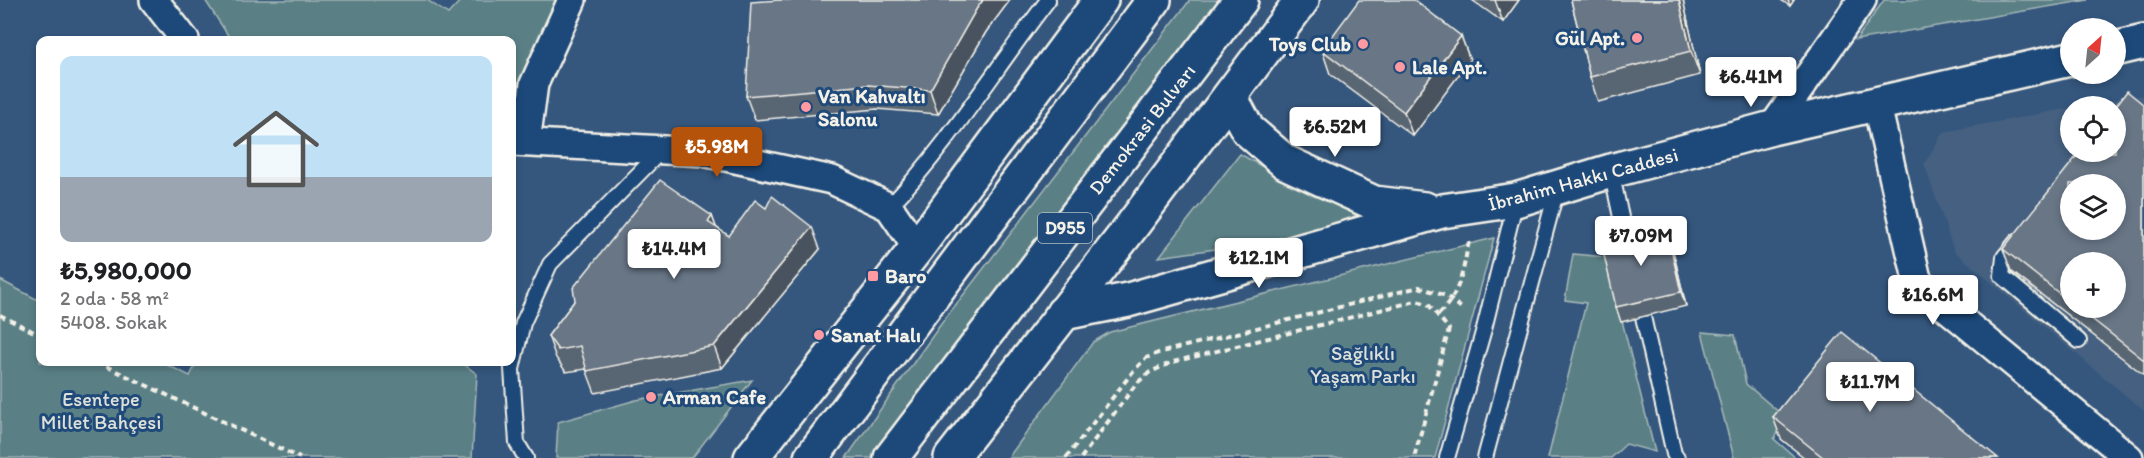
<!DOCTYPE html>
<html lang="tr">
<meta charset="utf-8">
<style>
:root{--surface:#fff;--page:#f2f2f2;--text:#202124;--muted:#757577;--line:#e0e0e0;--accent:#b45309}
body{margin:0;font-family:Itim,sans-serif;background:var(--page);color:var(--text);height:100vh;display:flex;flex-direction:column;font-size:22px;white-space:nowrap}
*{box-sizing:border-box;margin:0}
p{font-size:20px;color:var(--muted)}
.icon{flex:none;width:33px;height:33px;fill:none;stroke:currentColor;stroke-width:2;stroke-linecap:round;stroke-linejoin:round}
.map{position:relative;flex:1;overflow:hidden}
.details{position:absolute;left:36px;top:36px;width:480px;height:330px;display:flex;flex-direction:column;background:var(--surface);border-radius:12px;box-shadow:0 3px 9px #0003}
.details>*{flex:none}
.needle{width:39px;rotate:27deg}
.fabs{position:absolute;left:2060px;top:18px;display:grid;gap:12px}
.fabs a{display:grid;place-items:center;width:66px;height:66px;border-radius:50%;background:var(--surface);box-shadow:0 3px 9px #0003;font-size:30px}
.price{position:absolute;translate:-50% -51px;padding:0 14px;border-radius:6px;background:#fff;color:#222;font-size:20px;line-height:39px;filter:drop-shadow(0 2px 3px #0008)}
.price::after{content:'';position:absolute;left:50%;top:36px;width:18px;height:14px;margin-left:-9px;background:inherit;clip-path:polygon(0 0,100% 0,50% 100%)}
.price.active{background:var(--accent);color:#fff}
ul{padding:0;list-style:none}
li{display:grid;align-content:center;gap:12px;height:318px;padding:0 24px}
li+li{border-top:2px solid var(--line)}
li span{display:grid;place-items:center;height:186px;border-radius:12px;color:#555}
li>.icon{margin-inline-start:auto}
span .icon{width:108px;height:108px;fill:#fffc;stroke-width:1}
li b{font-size:26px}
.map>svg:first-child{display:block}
.built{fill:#446080;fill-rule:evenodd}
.green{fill:#5a8086;stroke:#a7b8b7;stroke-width:1.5}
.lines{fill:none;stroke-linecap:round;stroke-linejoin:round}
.lane-casing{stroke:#f4f1e8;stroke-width:18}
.street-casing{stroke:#f4f1e8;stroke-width:32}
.secondary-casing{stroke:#f4f1e8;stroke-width:38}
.highway-casing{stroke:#f4f1e8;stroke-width:38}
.path{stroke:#f4f1e8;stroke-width:4;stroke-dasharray:6 4.5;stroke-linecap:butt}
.lane{stroke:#1f4a7a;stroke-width:14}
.street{stroke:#1f4a7a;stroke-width:27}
.secondary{stroke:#1f4a7a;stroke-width:33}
.highway{stroke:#1f4a7a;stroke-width:33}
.wall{fill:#596573;stroke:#f4f1e8;stroke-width:1.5;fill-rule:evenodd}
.shaded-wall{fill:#48535e;stroke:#f4f1e8;stroke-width:1.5}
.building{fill:#677686;stroke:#f4f1e8;stroke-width:1.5;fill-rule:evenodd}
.poi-dot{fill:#ff9aa2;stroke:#1f4a7a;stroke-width:2}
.labels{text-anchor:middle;stroke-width:6;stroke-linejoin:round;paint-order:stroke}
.shield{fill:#1f4a7a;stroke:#b4bfc7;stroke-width:1.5}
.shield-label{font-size:18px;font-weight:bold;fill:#f4f1e8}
.poi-label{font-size:20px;font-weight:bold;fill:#f4f1e8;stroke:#1f4a7a;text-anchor:start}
.street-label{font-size:20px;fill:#f4f1e8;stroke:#1f4a7a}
.park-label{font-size:20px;fill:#dde0d9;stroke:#1f4a7a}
</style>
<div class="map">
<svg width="2144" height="458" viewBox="0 0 2144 458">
<rect width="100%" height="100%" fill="#35577e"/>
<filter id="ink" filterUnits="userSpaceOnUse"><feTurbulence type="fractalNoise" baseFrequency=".0167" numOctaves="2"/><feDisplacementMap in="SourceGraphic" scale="12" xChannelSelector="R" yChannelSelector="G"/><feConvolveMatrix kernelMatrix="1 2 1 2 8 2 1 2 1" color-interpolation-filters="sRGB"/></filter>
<g filter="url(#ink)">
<path class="built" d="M 2144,95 L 2144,411 L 1954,251 L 1924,164 L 1943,132 L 2070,108 L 2070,152 L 2115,152 L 2115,106 L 2079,106 ZM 2070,184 L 2115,184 L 2115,230 L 2070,230 ZM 2070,262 L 2115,262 L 2115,308 L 2070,308 Z"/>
<g class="green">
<path d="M 205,0 L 427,0 L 448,14 L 461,0 L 558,0 L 512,97 L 512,40 L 231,40 Z"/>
<path d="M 1190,0 L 1221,0 L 1046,225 L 882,458 L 846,458 L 941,324 Z"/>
<path d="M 1884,0 L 2088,0 L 1856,40 Z"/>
<path d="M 1240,154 L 1314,196 L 1361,213 L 1314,235 L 1159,257 Z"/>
<path d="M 1494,238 L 1435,458 L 1008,458 L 1093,342 L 1110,332 Z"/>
<path d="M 1573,254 L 1606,257 L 1655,452 L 1626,444 L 1611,458 L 1548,458 L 1586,303 L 1565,300 Z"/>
<path d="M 0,280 L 40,301 L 40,362 L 161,362 L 190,376 L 197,362 L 461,362 L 477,374 L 472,458 L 0,458 Z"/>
<path d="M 1702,332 L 1735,335 L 1746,384 L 1787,419 L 1774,439 L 1796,458 L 1734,458 Z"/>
<path d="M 752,380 L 692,458 L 556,458 L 558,422 L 636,400 Z"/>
</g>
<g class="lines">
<defs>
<g id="lane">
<path d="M 1611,171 L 1629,254"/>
<path d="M 889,207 C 949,144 995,69 1048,0"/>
<path d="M 2017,241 L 2004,257 L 2002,276 L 2079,341"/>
<path d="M 1639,299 L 1674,454 L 1677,458"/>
<path d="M 526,458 L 517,443 L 512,369 L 523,323 L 550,264 L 661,151"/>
<path d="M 1447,458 L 1484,329 L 1516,200"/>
<path d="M 1485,458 L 1557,189"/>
</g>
<g id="street">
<path d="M 154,0 L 185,40"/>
<path d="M 1877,106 L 1917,279 L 1930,294 L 2129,458"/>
<path d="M 1772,128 L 1862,0"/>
<path d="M 512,142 L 703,152 L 832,180 L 889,207 L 917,248"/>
<path d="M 526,142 L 534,84 L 572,0"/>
</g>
<g id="secondary">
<path d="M 2115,49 L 2144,42"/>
<path d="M 1230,97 L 1248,130 L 1285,162 L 1374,203 L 1425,209"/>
<path d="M 1063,313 L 1128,300 L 1442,211 L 1516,200 L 1611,171 L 1772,128 L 2070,59"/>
</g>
<g id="highway">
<path d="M 751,458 L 917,248 L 1101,0"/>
<path d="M 811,458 L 1154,0"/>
<path d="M 891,458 L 1241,0"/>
<path d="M 951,458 L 1131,227 L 1302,0"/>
</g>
</defs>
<use href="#lane" class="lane-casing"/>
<use href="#street" class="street-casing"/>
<use href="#secondary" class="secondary-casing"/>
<use href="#highway" class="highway-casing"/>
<g class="path">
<path d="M 1439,314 C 1461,292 1463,270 1469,241"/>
<path d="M 0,315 L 40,335"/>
<path d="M 97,362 L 300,458"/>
<path d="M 1066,458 L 1134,370 L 1146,358 L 1158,353 L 1419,287 L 1446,296 L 1464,310"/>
<path d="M 1081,458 L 1136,384 L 1150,372 L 1173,362 L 1416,301 L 1428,304 L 1449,329 L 1414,458"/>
</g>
<use href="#lane" class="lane"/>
<use href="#street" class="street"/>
<use href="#secondary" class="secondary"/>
<use href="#highway" class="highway"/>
</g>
<g class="wall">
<path d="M 780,0 L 1010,0 L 986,32 L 938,114 L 877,109 L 755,120 L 746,96 Z"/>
<path d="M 1472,0 L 1519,0 L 1503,22 Z"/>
<path d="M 1571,0 L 1683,0 L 1700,75 L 1598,102 L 1590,77 Z"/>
<path d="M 1781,0 L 1794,0 L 1790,6 Z"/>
<path d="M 1461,36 L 1470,60 L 1413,136 L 1330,74 L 1322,50 Z"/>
<path d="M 2144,105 L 2144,375 L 2011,271 L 2003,249 ZM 2070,262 L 2115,308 L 2070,308 Z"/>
<path d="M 712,216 L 716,227 L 729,236 L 820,249 L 722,368 L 595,393 L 586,369 L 566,372 L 556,358 L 548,336 L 575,300 Z"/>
<path d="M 1666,227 L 1671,242 L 1686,306 L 1621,322 L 1616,307 Z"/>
<path d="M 1773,417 L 1998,458 L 1805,458 L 1781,439 Z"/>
</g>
<g class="shaded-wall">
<path d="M 983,0 L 1010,0 L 986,32 L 938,114 L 930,90 L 977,8 Z"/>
<path d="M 1495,0 L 1519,0 L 1503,22 Z"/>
<path d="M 1679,0 L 1683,0 L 1700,75 L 1691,51 Z"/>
<path d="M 1788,0 L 1794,0 L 1790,6 Z"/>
<path d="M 1461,36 L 1470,60 L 1413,136 L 1404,112 Z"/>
<path d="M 712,216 L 720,238 L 708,222 Z"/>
<path d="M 812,227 L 820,249 L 722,368 L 714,346 Z"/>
<path d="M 1666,227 L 1671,242 L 1686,306 L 1681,292 Z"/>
</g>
<g class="building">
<path d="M 780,0 L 983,0 L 977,8 L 930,90 L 868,85 L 746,96 L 751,2 Z"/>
<path d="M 1359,0 L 1414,0 L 1461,36 L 1404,112 L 1322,50 Z"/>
<path d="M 1571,0 L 1679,0 L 1691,51 L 1590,77 Z"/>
<path d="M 2127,91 L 2144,105 L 2144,360 L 2078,308 L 2115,308 L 2115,262 L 2070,262 L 2070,302 L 2003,249 L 2080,152 L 2115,152 L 2115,107 ZM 2070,184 L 2115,184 L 2115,230 L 2070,230 Z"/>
<path d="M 660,180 L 712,216 L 708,222 L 729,236 L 755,200 L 766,208 L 772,196 L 812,227 L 714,346 L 587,371 L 580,346 L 558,350 L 548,336 L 575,300 L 573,288 Z"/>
<path d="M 1666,227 L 1681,292 L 1616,307 L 1601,242 Z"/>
<path d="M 1842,332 L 1998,458 L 1824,458 L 1773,417 Z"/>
</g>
</g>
<g class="poi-dot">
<circle cx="1637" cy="38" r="6"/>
<circle cx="1363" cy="44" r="6"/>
<circle cx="1400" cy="67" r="6"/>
<circle cx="806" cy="107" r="6"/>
<rect x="867" y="270" width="12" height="12" rx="3"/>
<circle cx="819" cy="335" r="6"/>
<circle cx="651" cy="397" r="6"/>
</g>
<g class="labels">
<rect class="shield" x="1038" y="213" width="54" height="30" rx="4.5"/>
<g class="shield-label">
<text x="1065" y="234">D955</text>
</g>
<g class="poi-label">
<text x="1625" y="45" text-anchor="end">Gül Apt.</text>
<text x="1351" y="51" text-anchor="end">Toys Club</text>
<text x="1412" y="74">Lale Apt.</text>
<text x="818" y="103">Van Kahvaltı<tspan x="818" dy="23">Salonu</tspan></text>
<text x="885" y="283">Baro</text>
<text x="831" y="342">Sanat Halı</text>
<text x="663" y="404">Arman Cafe</text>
</g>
<g class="street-label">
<text transform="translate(1142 129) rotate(-52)" y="7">Demokrasi Bulvarı</text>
<text transform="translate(1583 179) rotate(-15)" y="7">İbrahim Hakkı Caddesi</text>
</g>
<g class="park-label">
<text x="1363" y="360">Sağlıklı<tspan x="1363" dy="23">Yaşam Parkı</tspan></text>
<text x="101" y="406">Esentepe<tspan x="101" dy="23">Millet Bahçesi</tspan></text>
</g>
</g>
</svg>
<div class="fabs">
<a><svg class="needle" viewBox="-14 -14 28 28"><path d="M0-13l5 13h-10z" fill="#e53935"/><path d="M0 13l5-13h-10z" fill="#757577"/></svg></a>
<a><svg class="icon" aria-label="locate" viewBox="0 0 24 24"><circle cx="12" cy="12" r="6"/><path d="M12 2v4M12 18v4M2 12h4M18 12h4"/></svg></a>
<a><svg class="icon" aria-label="layers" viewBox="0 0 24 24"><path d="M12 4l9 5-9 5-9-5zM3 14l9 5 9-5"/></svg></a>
<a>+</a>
</div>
<b class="price" style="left:1751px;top:108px">₺6.41M</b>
<b class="price" style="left:1335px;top:158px">₺6.52M</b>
<b class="price active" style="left:717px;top:178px">₺5.98M</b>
<b class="price" style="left:1641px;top:267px">₺7.09M</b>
<b class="price" style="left:674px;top:280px">₺14.4M</b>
<b class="price" style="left:1259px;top:289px">₺12.1M</b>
<b class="price" style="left:1933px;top:326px">₺16.6M</b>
<b class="price" style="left:1870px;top:413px">₺11.7M</b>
<section class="details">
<ul>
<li><span style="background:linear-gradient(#bfe0f5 65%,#9aa5b1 0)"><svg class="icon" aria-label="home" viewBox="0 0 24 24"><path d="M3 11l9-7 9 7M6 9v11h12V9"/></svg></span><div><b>₺5,980,000</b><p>2 oda · 58 m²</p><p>5408. Sokak</p></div></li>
</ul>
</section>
</div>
